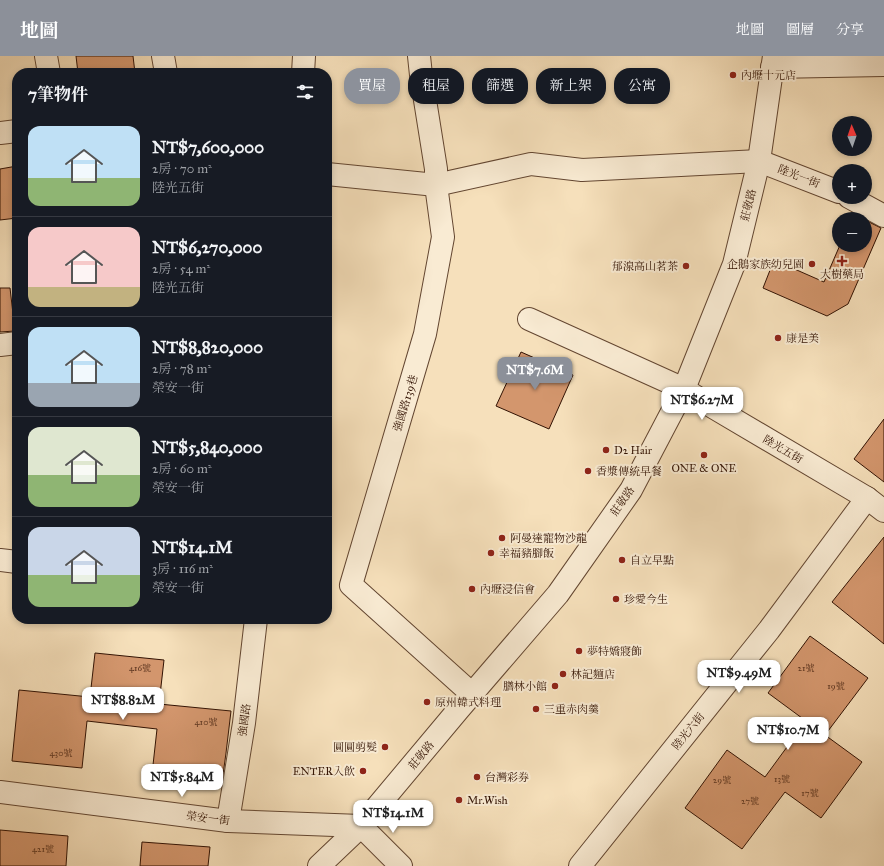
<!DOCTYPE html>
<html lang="zh-TW">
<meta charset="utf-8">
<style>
:root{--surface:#171b24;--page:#20242c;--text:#f1f3f6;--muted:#9ea1a6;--line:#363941;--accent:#8c9099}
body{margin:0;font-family:"IM FELL Great Primer","Noto Serif TC",serif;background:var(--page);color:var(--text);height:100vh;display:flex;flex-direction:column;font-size:15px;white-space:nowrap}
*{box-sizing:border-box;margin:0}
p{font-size:13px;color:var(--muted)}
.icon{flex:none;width:22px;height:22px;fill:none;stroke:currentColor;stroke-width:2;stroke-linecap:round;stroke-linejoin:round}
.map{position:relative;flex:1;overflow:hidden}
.side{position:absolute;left:12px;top:12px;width:320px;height:556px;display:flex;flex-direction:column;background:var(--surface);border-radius:16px;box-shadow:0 2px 6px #0003}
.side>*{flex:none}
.banner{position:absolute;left:344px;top:12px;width:380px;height:36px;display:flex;gap:8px}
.needle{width:26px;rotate:358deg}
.controls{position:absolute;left:832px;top:60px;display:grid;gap:8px}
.controls a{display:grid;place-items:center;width:40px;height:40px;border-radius:50%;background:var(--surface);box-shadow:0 2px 6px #0003;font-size:20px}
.price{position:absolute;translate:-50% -34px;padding:0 9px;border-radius:8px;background:#fff;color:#222;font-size:13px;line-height:26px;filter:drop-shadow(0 1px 2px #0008)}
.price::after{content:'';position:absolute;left:50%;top:24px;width:12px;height:9px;margin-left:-6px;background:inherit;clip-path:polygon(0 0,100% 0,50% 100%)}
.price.current{background:var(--accent);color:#fff}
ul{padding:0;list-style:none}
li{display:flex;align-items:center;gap:12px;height:100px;padding:0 16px}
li+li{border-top:1px solid var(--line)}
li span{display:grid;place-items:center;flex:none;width:112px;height:80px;border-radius:12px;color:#555}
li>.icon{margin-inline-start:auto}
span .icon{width:48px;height:48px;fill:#fffc;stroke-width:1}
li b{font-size:17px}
h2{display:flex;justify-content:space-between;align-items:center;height:48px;padding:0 16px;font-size:17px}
.tag{padding:0 14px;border-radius:16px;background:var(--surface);box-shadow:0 2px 6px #0003;font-size:14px;line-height:36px}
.tag.current{background:var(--accent);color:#fff}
header{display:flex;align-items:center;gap:24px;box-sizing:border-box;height:56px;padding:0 20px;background:var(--accent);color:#fff}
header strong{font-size:19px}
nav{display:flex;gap:22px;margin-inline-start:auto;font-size:14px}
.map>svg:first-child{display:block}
.building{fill:#d3966d;stroke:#321203}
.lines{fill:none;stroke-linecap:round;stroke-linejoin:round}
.minor-casing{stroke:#634631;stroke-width:24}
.minor{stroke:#f9ebd3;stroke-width:22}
.poi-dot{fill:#8f2418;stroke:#f9ebd3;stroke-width:1.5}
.labels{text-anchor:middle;stroke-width:4;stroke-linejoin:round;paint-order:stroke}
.number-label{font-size:9px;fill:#5a331e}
.poi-label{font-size:11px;fill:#321203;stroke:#f9ebd3;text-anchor:start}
.street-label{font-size:11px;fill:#321203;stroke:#f9ebd3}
</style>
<header>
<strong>地圖</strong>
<nav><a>地圖</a><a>圖層</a><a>分享</a></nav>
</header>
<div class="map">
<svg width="884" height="810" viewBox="0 0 884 810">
<rect width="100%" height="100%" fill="#f6e0bb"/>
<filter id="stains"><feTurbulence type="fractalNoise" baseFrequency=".005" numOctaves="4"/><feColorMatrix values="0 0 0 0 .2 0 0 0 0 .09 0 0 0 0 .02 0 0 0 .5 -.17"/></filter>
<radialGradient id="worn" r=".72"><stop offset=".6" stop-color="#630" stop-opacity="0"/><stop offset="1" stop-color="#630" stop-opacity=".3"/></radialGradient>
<g class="building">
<path d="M 76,0 L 133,0 L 135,17 L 78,17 Z"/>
<path d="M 17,110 L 17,162 L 0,164 L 0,113 Z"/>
<path d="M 865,164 L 881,172 L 848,248 L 827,260 L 763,232 L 774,204 L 824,226 L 840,189 L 865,189 Z"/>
<path d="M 0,232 L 10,232 L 15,275 L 0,276 Z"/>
<path d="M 521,296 L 573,319 L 549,373 L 496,350 Z"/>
<path d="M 884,363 L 884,426 L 854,403 Z"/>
<path d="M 884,481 L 884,588 L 832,546 Z"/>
<path d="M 810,580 L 868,622 L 825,679 L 862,706 L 821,762 L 785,736 L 742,793 L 685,752 L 727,694 L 765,721 L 806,665 L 768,637 Z"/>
<path d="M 95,597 L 164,604 L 159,648 L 231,655 L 226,697 L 222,726 L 152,718 L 157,673 L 87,665 L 82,712 L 12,705 L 19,634 L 90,641 Z"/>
<path d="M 0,774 L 68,780 L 66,810 L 0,810 Z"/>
<path d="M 142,786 L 210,791 L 208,810 L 140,810 Z"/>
</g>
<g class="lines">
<defs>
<g id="minor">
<path d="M 46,0 L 49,17"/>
<path d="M 163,0 L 166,17"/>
<path d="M 419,0 L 421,19 L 436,113 L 436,129 L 443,181 L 425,278 L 351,529 L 472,638"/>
<path d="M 772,11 L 884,9"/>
<path d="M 303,17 L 304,0"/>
<path d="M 0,77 L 17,75"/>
<path d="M 327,118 L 436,129 L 531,108 L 582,114 L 759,105 L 839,136"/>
<path d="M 849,141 L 884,160"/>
<path d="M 529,263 L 684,333 L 706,347 L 867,442 L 884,455"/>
<path d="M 0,289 L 17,287"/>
<path d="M 0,504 L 17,506"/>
<path d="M 0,736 L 228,765 L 361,770 L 401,810"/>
<path d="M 228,765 L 244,667 L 256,563"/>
<path d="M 319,810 L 361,770 L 459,653 L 558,538 L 631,434 L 684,333 L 734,208 L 759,105 L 774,0"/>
<path d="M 580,810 L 769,574 L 867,442"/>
</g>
</defs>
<use href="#minor" class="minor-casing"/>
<use href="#minor" class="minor"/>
</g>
<g class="poi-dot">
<circle cx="733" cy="19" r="4"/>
<path d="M840 199h4v4h4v4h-4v4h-4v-4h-4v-4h4z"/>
<circle cx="812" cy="208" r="4"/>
<circle cx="686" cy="210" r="4"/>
<circle cx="778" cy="282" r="4"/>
<circle cx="606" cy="394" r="4"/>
<circle cx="704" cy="399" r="4"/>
<circle cx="588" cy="415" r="4"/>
<circle cx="502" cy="482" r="4"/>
<circle cx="491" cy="497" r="4"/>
<circle cx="622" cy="504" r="4"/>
<circle cx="472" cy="533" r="4"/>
<circle cx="616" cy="543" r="4"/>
<circle cx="579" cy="595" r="4"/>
<circle cx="563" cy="618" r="4"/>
<circle cx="555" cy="630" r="4"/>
<circle cx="427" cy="646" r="4"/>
<circle cx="536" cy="653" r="4"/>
<circle cx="385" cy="691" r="4"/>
<circle cx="363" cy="715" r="4"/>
<circle cx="477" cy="721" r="4"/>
<circle cx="459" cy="744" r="4"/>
</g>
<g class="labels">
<g class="number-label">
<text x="140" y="615">416號</text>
<text x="806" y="615">21號</text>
<text x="836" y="633">19號</text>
<text x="206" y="669">410號</text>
<text x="61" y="700">430號</text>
<text x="782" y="726">13號</text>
<text x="722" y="727">29號</text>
<text x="810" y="740">17號</text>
<text x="750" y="748">27號</text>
<text x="43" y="796">421號</text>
</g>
<g class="poi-label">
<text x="741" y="23">內壢十元店</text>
<text x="804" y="212" text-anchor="end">企鵝家族幼兒園</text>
<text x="678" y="214" text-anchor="end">郁湶高山茗茶</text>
<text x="842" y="222" text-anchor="middle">大樹藥局</text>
<text x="786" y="286">康是美</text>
<text x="614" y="398">D2 Hair</text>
<text x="704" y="416" text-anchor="middle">ONE &amp; ONE</text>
<text x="596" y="419">香漿傳統早餐</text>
<text x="510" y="486">阿曼達寵物沙龍</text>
<text x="499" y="501">幸福豬腳飯</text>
<text x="630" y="508">自立早點</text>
<text x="480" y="537">內壢浸信會</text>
<text x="624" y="547">珍愛今生</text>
<text x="587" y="599">夢特嬌寢飾</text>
<text x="571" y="622">林記麵店</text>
<text x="547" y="634" text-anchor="end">膳林小館</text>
<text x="435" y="650">原州韓式料理</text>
<text x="544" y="657">三重赤肉羹</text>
<text x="377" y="695" text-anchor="end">圓圓剪髮</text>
<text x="355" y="719" text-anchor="end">ENTER入飲</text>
<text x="485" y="725">台灣彩券</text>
<text x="467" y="748">Mr.Wish</text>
</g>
<g class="street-label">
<text transform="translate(799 120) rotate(21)" y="4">陸光一街</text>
<text transform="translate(748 149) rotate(-76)" y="4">莊敬路</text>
<text transform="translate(405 347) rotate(-73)" y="4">強國路139巷</text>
<text transform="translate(783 393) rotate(30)" y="4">陸光五街</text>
<text transform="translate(622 445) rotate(-56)" y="4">莊敬路</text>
<text transform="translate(244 664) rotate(-82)" y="4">強國路</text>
<text transform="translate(688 675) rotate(-51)" y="4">陸光六街</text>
<text transform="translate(421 699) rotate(-50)" y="4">莊敬路</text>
<text transform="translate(208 762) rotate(7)" y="4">榮安一街</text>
</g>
</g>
<rect width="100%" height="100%" filter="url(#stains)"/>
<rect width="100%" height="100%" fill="url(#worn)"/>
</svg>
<div class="controls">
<a><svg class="needle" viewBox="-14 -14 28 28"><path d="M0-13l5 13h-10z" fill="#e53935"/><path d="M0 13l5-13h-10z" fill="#9ea1a6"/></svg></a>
<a>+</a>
<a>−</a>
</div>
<b class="price current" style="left:535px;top:335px">NT$7.6M</b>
<b class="price" style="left:702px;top:365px">NT$6.27M</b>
<b class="price" style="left:739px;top:638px">NT$9.49M</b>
<b class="price" style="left:123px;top:665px">NT$8.82M</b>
<b class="price" style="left:788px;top:695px">NT$10.7M</b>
<b class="price" style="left:182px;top:742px">NT$5.84M</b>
<b class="price" style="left:393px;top:778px">NT$14.1M</b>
<div class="banner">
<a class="tag current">買屋</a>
<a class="tag">租屋</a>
<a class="tag">篩選</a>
<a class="tag">新上架</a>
<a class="tag">公寓</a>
</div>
<section class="side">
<h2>7筆物件<svg class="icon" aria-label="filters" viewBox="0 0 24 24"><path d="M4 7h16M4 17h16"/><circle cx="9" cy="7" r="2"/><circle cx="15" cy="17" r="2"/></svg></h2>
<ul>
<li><span style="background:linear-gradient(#bfe0f5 65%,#8fb573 0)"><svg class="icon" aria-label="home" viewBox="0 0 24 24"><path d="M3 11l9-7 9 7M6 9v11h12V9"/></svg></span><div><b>NT$7,600,000</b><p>2房 · 70 m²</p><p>陸光五街</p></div></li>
<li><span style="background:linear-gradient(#f6c9c9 75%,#c2b280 0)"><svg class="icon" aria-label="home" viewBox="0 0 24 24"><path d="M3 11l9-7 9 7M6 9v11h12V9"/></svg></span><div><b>NT$6,270,000</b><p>2房 · 54 m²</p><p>陸光五街</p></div></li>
<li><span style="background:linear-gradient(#bfe0f5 70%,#9aa5b1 0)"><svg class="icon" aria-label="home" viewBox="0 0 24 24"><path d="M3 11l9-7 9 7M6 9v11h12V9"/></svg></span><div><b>NT$8,820,000</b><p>2房 · 78 m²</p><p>榮安一街</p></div></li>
<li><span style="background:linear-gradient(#dfe7d0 60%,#8fb573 0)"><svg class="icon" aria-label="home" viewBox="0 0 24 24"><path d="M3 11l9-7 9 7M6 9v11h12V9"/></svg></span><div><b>NT$5,840,000</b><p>2房 · 60 m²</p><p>榮安一街</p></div></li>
<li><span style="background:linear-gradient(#c9d6e8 60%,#8fb573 0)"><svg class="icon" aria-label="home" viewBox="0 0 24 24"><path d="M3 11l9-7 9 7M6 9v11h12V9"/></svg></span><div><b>NT$14.1M</b><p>3房 · 116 m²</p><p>榮安一街</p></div></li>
</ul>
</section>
</div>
